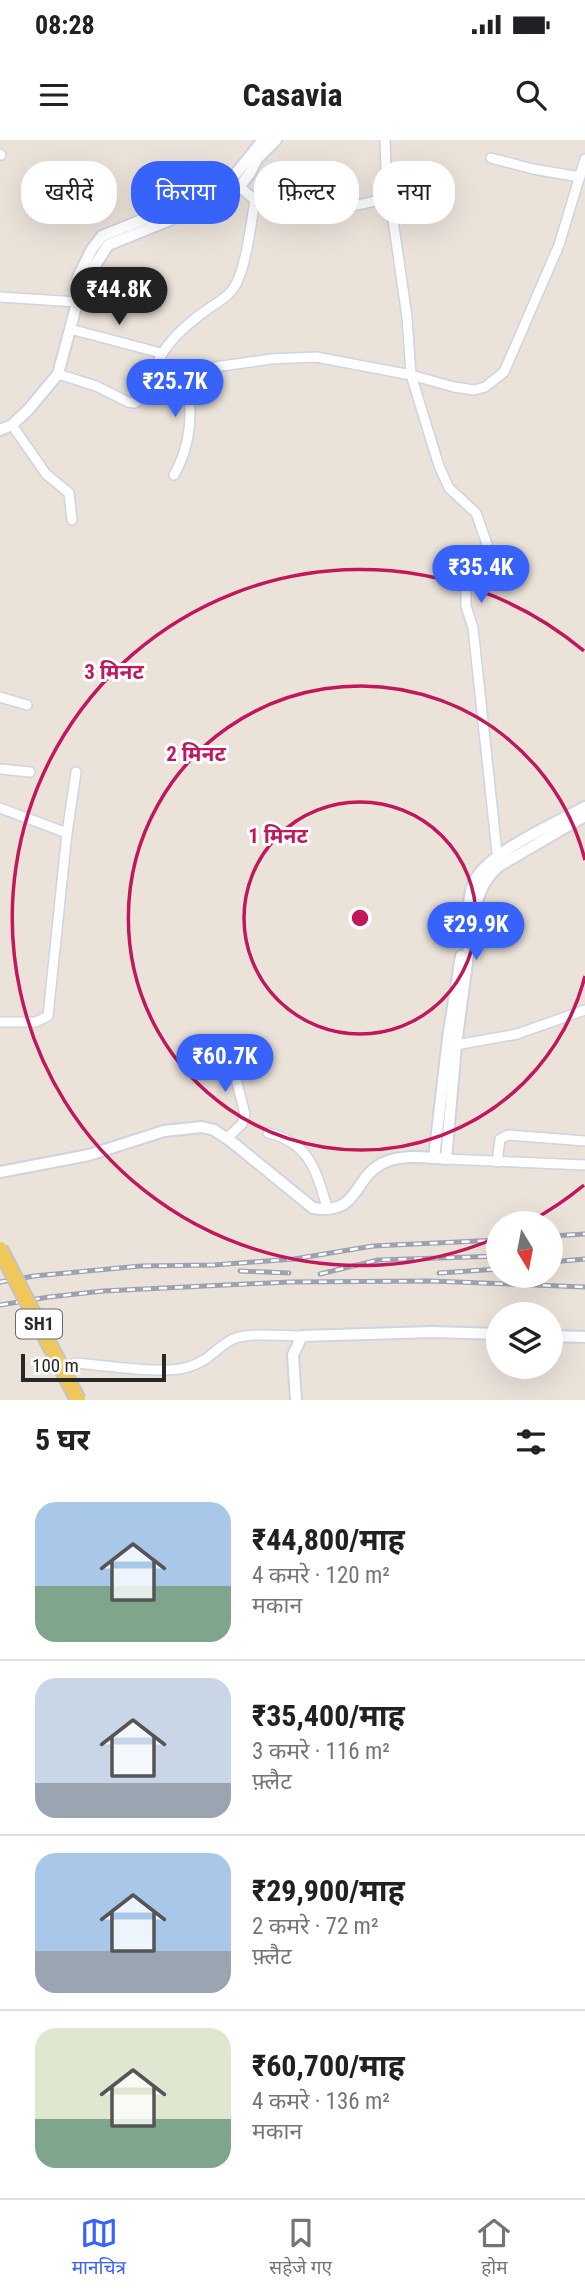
<!DOCTYPE html>
<html lang="hi">
<meta charset="utf-8">
<style>
:root{--surface:#fff;--page:#f2f2f2;--text:#202124;--muted:#757577;--line:#e0e0e0;--accent:#3863fa}
body{margin:0;font-family:"Roboto Condensed","Noto Sans Devanagari",sans-serif;background:var(--page);color:var(--text);height:100vh;display:flex;flex-direction:column;font-size:26px;white-space:nowrap}
*{box-sizing:border-box;margin:0}
p{font-size:23px;color:var(--muted)}
.icon{flex:none;width:38px;height:38px;fill:none;stroke:currentColor;stroke-width:2;stroke-linecap:round;stroke-linejoin:round}
.map{position:relative;height:1260px;overflow:hidden}
.drawer{display:flex;flex-direction:column;background:var(--surface);flex:1}
.drawer>*{flex:none}
.hud{position:absolute;left:21px;top:21px;width:544px;height:63px;display:flex;gap:14px}
.needle{width:46px;rotate:170deg}
.fabs{position:absolute;left:486px;top:1071px;display:grid;gap:14px}
.fabs a{display:grid;place-items:center;width:77px;height:77px;border-radius:50%;background:var(--surface);box-shadow:0 7px 28px #0002;font-size:35px}
.scale{position:absolute;left:21px;bottom:18px;width:145px;box-sizing:border-box;padding-left:7px;border:4px solid #282828;border-top:0;font-size:19px;line-height:24px;white-space:nowrap;color:#282828;-webkit-text-stroke:5px #fff;paint-order:stroke}
.price{position:absolute;translate:-50% -60px;padding:0 16px;border-radius:24px;background:var(--accent);color:#fff;font-size:23px;line-height:46px;filter:drop-shadow(0 2px 4px #0008)}
.price::after{content:'';position:absolute;left:50%;top:42px;width:21px;height:16px;margin-left:-10px;background:inherit;clip-path:polygon(0 0,100% 0,50% 100%)}
.price.active{background:#222;color:#fff}
ul{padding:0;list-style:none}
li{display:flex;align-items:center;gap:21px;height:175px;padding:0 35px}
li+li{border-top:2px solid var(--line)}
li span{display:grid;place-items:center;flex:none;width:196px;height:140px;border-radius:21px;color:#555}
li>.icon{margin-inline-start:auto}
span .icon{width:84px;height:84px;fill:#fffc;stroke-width:1}
li b{font-size:30px}
h2{display:flex;justify-content:space-between;align-items:center;height:84px;padding:0 35px;font-size:30px}
.chip{padding:0 24px;border-radius:28px;background:var(--surface);box-shadow:0 7px 28px #0002;font-size:24px;line-height:63px}
.chip.active{background:var(--accent);color:#fff}
.status{display:flex;justify-content:space-between;align-items:center;height:49px;padding:0 35px;background:var(--surface);direction:ltr}
.status svg{height:19px;fill:currentColor}
header{display:flex;justify-content:space-between;align-items:center;height:91px;padding:0 35px;background:var(--surface);font-size:32px;font-weight:700}
.menu{display:flex;justify-content:space-around;align-items:center;height:98px;border-top:2px solid var(--line);background:var(--surface);font-size:19px;color:var(--muted)}
.menu a{display:grid;justify-items:center;gap:4px}
.menu .active{color:var(--accent)}
.map>svg:first-child{display:block}
.lines{fill:none;stroke-linecap:round;stroke-linejoin:round}
.minor-casing{stroke:#cfd3e2;stroke-width:12}
.tertiary-casing{stroke:#cfd3e2;stroke-width:14}
.minor{stroke:#fff;stroke-width:9}
.tertiary{stroke:#fff;stroke-width:10}
.rail-casing{stroke:#9da1b3;stroke-width:5}
.rail{stroke:#fff;stroke-width:2.5;stroke-dasharray:8;stroke-linecap:butt}
.primary-bridge-casing{stroke:#c3c3c3;stroke-width:18;stroke-linecap:butt}
.primary-bridge{stroke:#f0c85a;stroke-width:14}
.ring{fill:none;stroke:#c2185b;stroke-width:3.5}
.labels{text-anchor:middle;stroke-width:6;stroke-linejoin:round;paint-order:stroke}
.shield{fill:#fff;stroke:#686868;stroke-width:2}
.shield-label{font-size:18px;font-weight:bold;fill:#282828}
.centre{fill:#c2185b;stroke:#fff;stroke-width:3.5}
.ring-label{font-size:21px;text-anchor:middle;font-weight:bold;fill:#c2185b;stroke:#fff;stroke-width:6;stroke-linejoin:round;paint-order:stroke}
</style>
<div class="status"><b>08:28</b><svg viewBox="0 0 49 12"><path d="M0 12V9h3v3zM5 12V6h3v6zM10 12V3h3v9zM15 12V0h3v12zM26 1h20v11H26zM47 4h2v5h-2z"/></svg></div>
<header><svg class="icon" aria-label="menu" viewBox="0 0 24 24"><path d="M4 6h16M4 12h16M4 18h16"/></svg>Casavia<svg class="icon" aria-label="search" viewBox="0 0 24 24"><circle cx="10" cy="10" r="6"/><path d="M15 15l6 6"/></svg></header>
<div class="map">
<svg width="585" height="1260" viewBox="0 0 585 1260">
<rect width="100%" height="100%" fill="#ebe3da"/>
<g class="lines">
<defs>
<g id="minor">
<path d="M 385,0 L 386,31 L 407,177 L 411,235 L 439,326 L 449,348 L 476,373 L 487,404 L 487,415 L 483,426 L 466,446 L 466,466 L 473,488 L 498,722"/>
<path d="M 0,14 L 1,15"/>
<path d="M 491,18 L 533,29 L 580,37"/>
<path d="M 255,60 C 267,63 280,68 292,70 C 318,73 365,65 389,57"/>
<path d="M 0,157 L 77,162"/>
<path d="M 70,189 L 161,213"/>
<path d="M 157,224 C 166,201 188,183 208,169 C 216,163 227,158 233,149 C 246,131 251,83 255,60 L 240,47"/>
<path d="M 58,234 L 96,246 L 128,262 L 135,263 L 140,259 L 157,224 L 188,228 L 215,227 L 271,219 L 316,217 L 411,235 L 454,247 L 474,250 L 485,247 L 504,232 L 559,105 L 585,19"/>
<path d="M 12,285 L 46,334 L 69,353 L 72,380"/>
<path d="M 174,335 C 195,297 190,269 188,228"/>
<path d="M 0,557 L 27,565"/>
<path d="M 0,629 L 30,632"/>
<path d="M 0,668 L 67,693"/>
<path d="M 0,882 L 36,882 L 48,876 L 67,693 L 76,632"/>
<path d="M 456,905 L 517,894 L 585,870"/>
<path d="M 268,993 C 311,1003 316,1032 328,1070"/>
<path d="M 227,998 L 242,984 L 245,974 L 229,912"/>
<path d="M 446,1019 L 585,1025"/>
<path d="M 497,1022 L 500,999 L 508,995 L 585,1001"/>
<path d="M 75,1223 C 103,1225 163,1235 188,1227 C 210,1221 215,1208 233,1199 C 248,1192 284,1196 302,1196"/>
</g>
<g id="tertiary">
<path d="M 81,148 L 78,137 L 92,109 L 102,96 L 225,47 L 263,0"/>
<path d="M 0,290 L 12,285 L 28,270 L 58,234 L 81,148 L 108,105 L 234,54 L 250,33 L 257,19 L 276,0"/>
<path d="M 468,773 C 469,762 470,749 475,740 C 492,710 554,684 585,667"/>
<path d="M 434,1018 L 448,898 L 461,816"/>
<path d="M 0,1032 L 89,1015 L 164,991 L 202,987 L 214,990 L 232,1002 L 313,1068 C 360,1075 352,1040 381,1024 C 399,1014 426,1017 446,1019 L 456,905 L 474,770 C 480,752 484,739 499,726 L 585,676"/>
<path d="M 551,1196 L 585,1197"/>
<path d="M 296,1260 L 293,1215 L 302,1196 L 432,1192 L 499,1194"/>
</g>
</defs>
<use href="#minor" class="minor-casing"/>
<use href="#tertiary" class="tertiary-casing"/>
<use href="#minor" class="minor"/>
<use href="#tertiary" class="tertiary"/>
<defs>
<g id="rail">
<path d="M 551,1096 L 585,1094"/>
<path d="M 551,1122 L 585,1119"/>
<path d="M 240,1131 L 289,1133"/>
<path d="M 439,1133 L 499,1129"/>
<path d="M 320,1134 L 378,1120 L 499,1116"/>
<path d="M 0,1142 L 34,1136 L 141,1126 L 214,1125 L 294,1119 L 373,1106 L 499,1100"/>
<path d="M 0,1165 L 49,1157 L 103,1151 L 289,1142 L 430,1141 L 585,1147"/>
</g>
</defs>
<use href="#rail" class="rail-casing"/>
<use href="#rail" class="rail"/>
<defs>
<path id="primary-bridge" d="M 0,1109 L 78,1260"/>
</defs>
<use href="#primary-bridge" class="primary-bridge-casing"/>
<use href="#primary-bridge" class="primary-bridge"/>
</g>
<g class="ring">
<circle cx="360" cy="778" r="116"/>
<path d="M585 836A232 232 0 1 1 585 720"/>
<path d="M584 1045A348 348 0 0 1 529 1082M496 1098A348 348 0 1 1 584 511"/>
</g>
<g class="labels">
<rect class="shield" x="16" y="1169.5" width="46" height="29" rx="5"/>
<g class="shield-label">
<text x="39" y="1190">SH1</text>
</g>
</g>
<circle cx="360" cy="778" r="10" class="centre"/>
<g class="ring-label">
<text x="114" y="539">3 मिनट</text>
<text x="196" y="621">2 मिनट</text>
<text x="278" y="703">1 मिनट</text>
</g>
</svg>
<div class="fabs">
<a><svg class="needle" viewBox="-14 -14 28 28"><path d="M0-13l5 13h-10z" fill="#e53935"/><path d="M0 13l5-13h-10z" fill="#757577"/></svg></a>
<a><svg class="icon" aria-label="layers" viewBox="0 0 24 24"><path d="M12 4l9 5-9 5-9-5zM3 14l9 5 9-5"/></svg></a>
</div>
<div class="scale">100 m</div>
<b class="price active" style="left:119px;top:187px">₹44.8K</b>
<b class="price" style="left:175px;top:279px">₹25.7K</b>
<b class="price" style="left:481px;top:465px">₹35.4K</b>
<b class="price" style="left:476px;top:822px">₹29.9K</b>
<b class="price" style="left:225px;top:954px">₹60.7K</b>
<div class="hud">
<a class="chip">खरीदें</a>
<a class="chip active">किराया</a>
<a class="chip">फ़िल्टर</a>
<a class="chip">नया</a>
</div>
</div>
<section class="drawer">
<h2>5 घर<svg class="icon" aria-label="filters" viewBox="0 0 24 24"><path d="M4 7h16M4 17h16"/><circle cx="9" cy="7" r="2"/><circle cx="15" cy="17" r="2"/></svg></h2>
<ul>
<li><span style="background:linear-gradient(#a9c7e8 60%,#7fa58c 0)"><svg class="icon" aria-label="home" viewBox="0 0 24 24"><path d="M3 11l9-7 9 7M6 9v11h12V9"/></svg></span><div><b>₹44,800/माह</b><p>4 कमरे · 120 m²</p><p>मकान</p></div></li>
<li><span style="background:linear-gradient(#c9d6e8 75%,#9aa5b1 0)"><svg class="icon" aria-label="home" viewBox="0 0 24 24"><path d="M3 11l9-7 9 7M6 9v11h12V9"/></svg></span><div><b>₹35,400/माह</b><p>3 कमरे · 116 m²</p><p>फ़्लैट</p></div></li>
<li><span style="background:linear-gradient(#a9c7e8 70%,#9aa5b1 0)"><svg class="icon" aria-label="home" viewBox="0 0 24 24"><path d="M3 11l9-7 9 7M6 9v11h12V9"/></svg></span><div><b>₹29,900/माह</b><p>2 कमरे · 72 m²</p><p>फ़्लैट</p></div></li>
<li><span style="background:linear-gradient(#dfe7d0 65%,#7fa58c 0)"><svg class="icon" aria-label="home" viewBox="0 0 24 24"><path d="M3 11l9-7 9 7M6 9v11h12V9"/></svg></span><div><b>₹60,700/माह</b><p>4 कमरे · 136 m²</p><p>मकान</p></div></li>
</ul>
</section>
<nav class="menu">
<a class="active"><svg class="icon" aria-label="map" viewBox="0 0 24 24"><path d="M3 6l6-2 6 2 6-2v14l-6 2-6-2-6 2zM9 4v14M15 6v14"/></svg>मानचित्र</a>
<a><svg class="icon" aria-label="saved" viewBox="0 0 24 24"><path d="M7 4h10v16l-5-4-5 4z"/></svg>सहेजे गए</a>
<a><svg class="icon" aria-label="home" viewBox="0 0 24 24"><path d="M3 11l9-7 9 7M6 9v11h12V9"/></svg>होम</a>
</nav>
